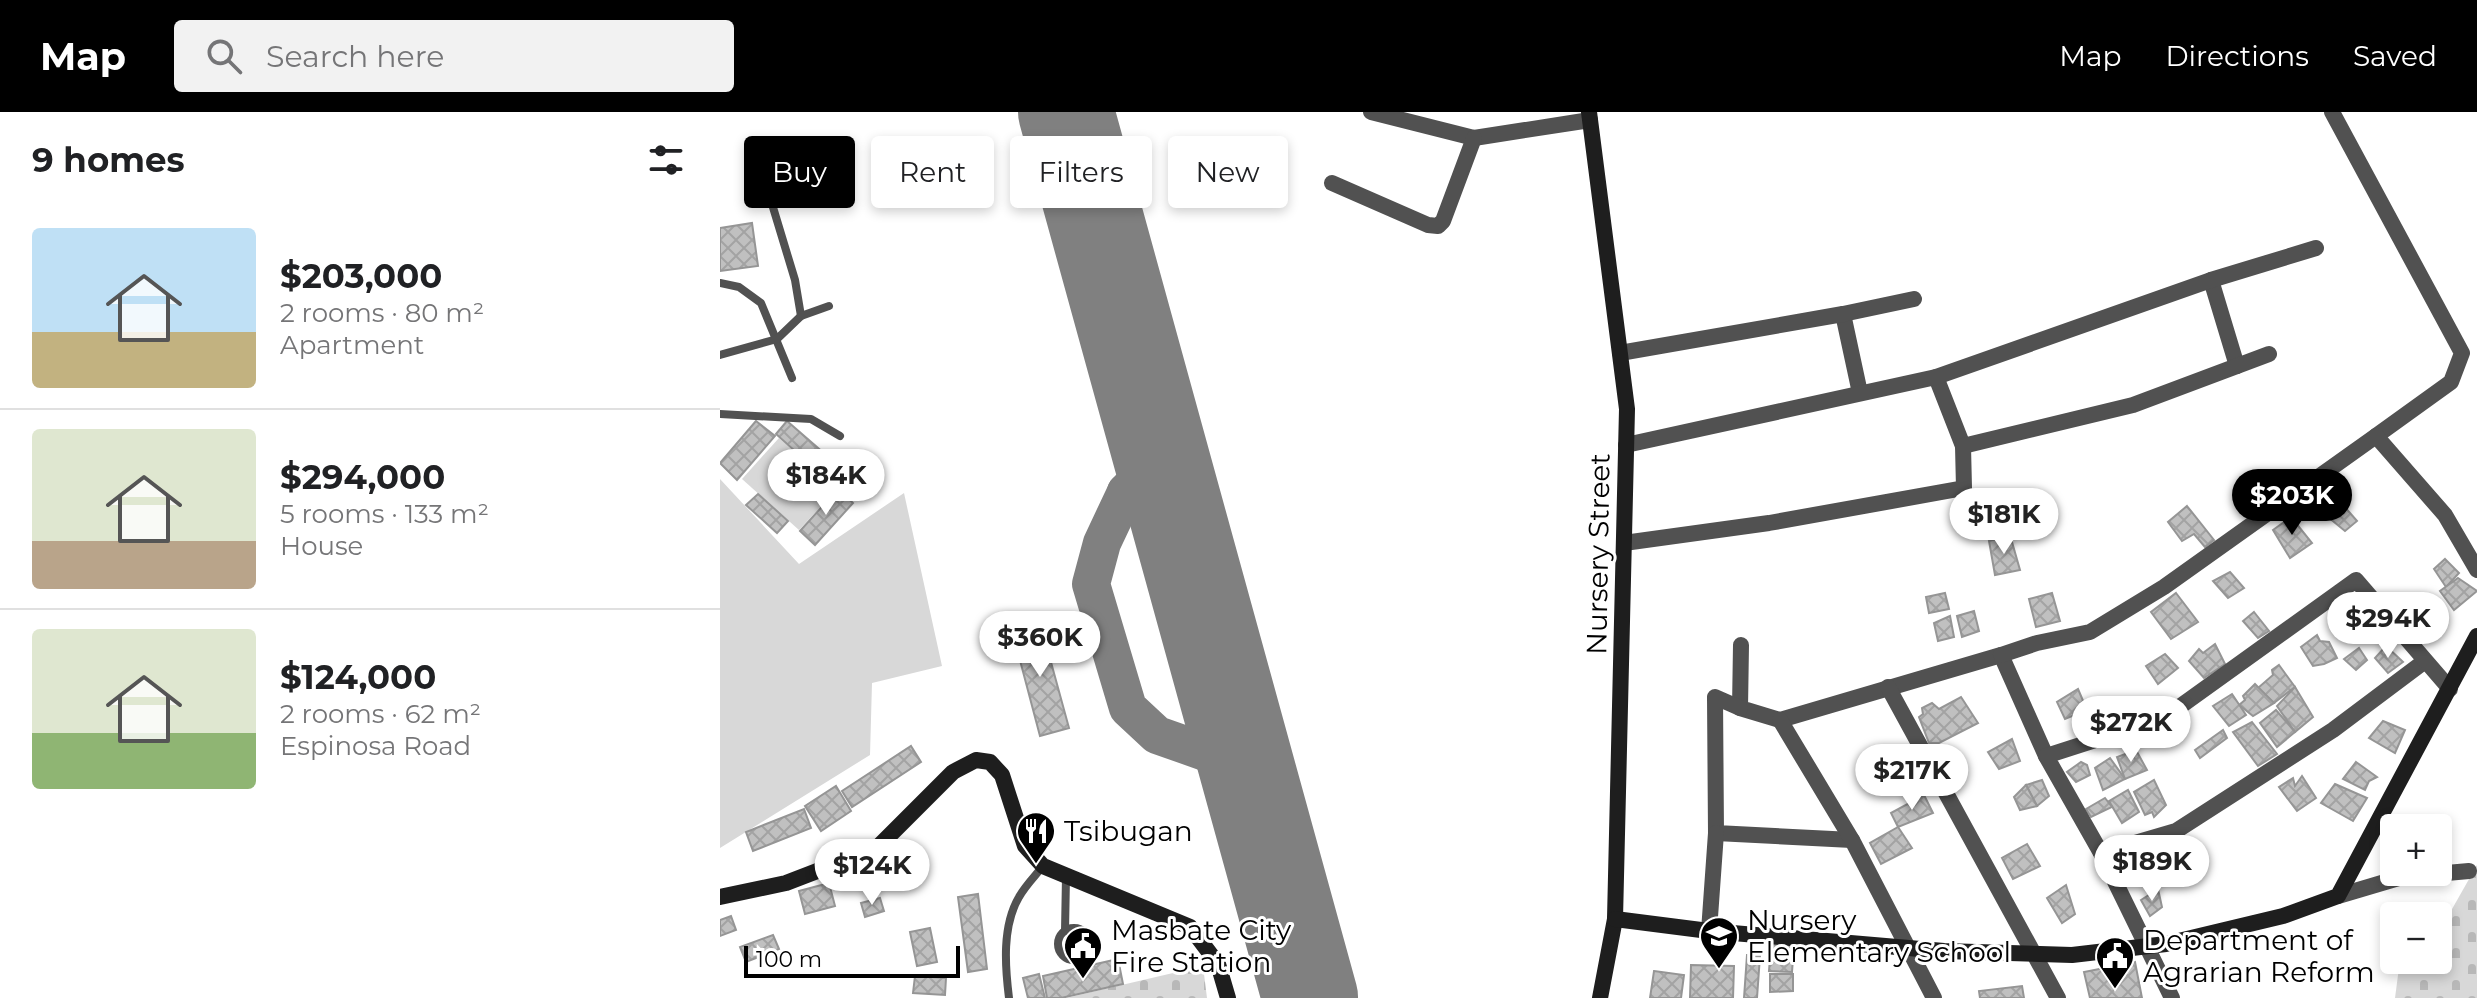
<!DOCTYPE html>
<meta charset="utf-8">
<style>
:root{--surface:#fff;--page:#f2f2f2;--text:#202124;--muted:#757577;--line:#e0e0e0;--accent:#000}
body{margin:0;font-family:Montserrat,sans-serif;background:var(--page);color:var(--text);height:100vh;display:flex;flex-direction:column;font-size:30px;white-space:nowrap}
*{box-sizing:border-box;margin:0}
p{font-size:26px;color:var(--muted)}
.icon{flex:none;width:44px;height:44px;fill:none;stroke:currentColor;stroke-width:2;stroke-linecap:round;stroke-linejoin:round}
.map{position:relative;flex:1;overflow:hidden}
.sheet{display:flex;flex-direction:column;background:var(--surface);width:720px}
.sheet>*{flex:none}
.banner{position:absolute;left:24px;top:24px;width:760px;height:72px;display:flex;gap:16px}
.fabs{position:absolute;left:1660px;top:702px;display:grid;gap:16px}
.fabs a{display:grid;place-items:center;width:72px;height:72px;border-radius:8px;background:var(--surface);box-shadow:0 4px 12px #0003;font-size:40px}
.scale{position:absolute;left:24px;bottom:20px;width:216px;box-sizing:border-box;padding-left:8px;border:4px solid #000;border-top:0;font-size:22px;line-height:28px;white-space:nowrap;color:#000;-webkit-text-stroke:6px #fff;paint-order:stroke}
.price{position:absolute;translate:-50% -68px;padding:0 18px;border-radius:28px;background:#fff;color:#222;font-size:26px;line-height:52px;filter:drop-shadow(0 2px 4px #0008)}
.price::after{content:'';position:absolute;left:50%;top:48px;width:24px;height:18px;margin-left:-12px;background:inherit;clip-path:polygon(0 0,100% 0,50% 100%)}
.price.on{background:var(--accent);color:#fff}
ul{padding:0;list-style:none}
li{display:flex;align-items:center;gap:24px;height:200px;padding:0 32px}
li+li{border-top:2px solid var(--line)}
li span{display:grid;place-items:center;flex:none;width:224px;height:160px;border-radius:8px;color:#555}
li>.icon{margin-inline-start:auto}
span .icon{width:96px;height:96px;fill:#fffc;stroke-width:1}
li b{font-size:34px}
h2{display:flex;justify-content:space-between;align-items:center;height:96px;padding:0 32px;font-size:34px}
.tag{padding:0 28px;border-radius:8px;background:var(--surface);box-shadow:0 4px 12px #0003;font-size:28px;line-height:72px}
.tag.on{background:var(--accent);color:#fff}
header{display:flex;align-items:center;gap:48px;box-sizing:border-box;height:112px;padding:0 40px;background:var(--accent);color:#fff}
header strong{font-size:38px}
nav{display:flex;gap:44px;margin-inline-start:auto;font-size:28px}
.search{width:560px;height:72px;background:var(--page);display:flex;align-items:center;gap:20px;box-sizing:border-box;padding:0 28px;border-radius:8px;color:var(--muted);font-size:30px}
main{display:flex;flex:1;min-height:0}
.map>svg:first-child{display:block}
.cemetery{fill:url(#cemetery-stones)}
.pitch{fill:#d8d8d8}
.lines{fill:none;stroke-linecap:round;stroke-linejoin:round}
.taxiway{stroke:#808080;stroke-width:38}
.runway{stroke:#808080;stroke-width:96}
.building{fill:url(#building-cross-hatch);stroke:#959595;stroke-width:2}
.lane{stroke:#515151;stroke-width:8}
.street{stroke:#515151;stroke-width:16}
.secondary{stroke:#1e1e1e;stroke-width:16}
.labels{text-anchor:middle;stroke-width:6;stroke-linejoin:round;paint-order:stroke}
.street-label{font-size:28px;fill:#000;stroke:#fff}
.poi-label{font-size:28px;fill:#000;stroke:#fff;text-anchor:start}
</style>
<header>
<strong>Map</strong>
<div class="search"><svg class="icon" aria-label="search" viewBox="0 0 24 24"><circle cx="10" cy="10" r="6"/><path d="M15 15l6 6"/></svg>Search here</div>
<nav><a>Map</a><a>Directions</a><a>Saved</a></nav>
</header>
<main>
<section class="sheet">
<h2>9 homes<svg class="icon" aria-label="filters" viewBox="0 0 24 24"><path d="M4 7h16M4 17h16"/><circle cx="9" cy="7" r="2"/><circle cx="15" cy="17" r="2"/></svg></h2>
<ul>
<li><span style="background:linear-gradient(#bfe0f5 65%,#c2b280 0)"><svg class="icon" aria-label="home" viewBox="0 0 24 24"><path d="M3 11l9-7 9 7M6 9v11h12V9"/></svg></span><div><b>$203,000</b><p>2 rooms · 80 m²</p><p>Apartment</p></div></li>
<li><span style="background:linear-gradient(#dfe7d0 70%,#b9a48a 0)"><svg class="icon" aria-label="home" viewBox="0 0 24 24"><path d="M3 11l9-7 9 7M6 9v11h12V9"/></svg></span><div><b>$294,000</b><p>5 rooms · 133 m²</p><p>House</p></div></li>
<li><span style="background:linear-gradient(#dfe7d0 65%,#8fb573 0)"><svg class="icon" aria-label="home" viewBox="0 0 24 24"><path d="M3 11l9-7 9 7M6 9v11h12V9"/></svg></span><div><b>$124,000</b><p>2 rooms · 62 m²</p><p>Espinosa Road</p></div></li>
</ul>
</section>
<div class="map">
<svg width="1757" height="886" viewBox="0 0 1757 886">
<defs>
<pattern id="cemetery-stones" width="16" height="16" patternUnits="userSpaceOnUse" patternTransform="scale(2)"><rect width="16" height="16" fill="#d8d8d8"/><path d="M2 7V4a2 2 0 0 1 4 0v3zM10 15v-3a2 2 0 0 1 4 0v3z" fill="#b8b8b8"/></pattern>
<pattern id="building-cross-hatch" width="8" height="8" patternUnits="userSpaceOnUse" patternTransform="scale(2)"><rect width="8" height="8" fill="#c0c0c0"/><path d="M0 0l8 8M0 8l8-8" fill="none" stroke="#a3a3a3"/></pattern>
</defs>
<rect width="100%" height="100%" fill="#fff"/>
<g class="cemetery">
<path d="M 1757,753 L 1757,886 L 1675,886 L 1680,848 L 1718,848 L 1718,816 L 1723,813 Z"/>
<path d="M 483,854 L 487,886 L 346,886 Z"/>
</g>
<g class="pitch">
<path d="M 59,326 L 117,377 L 79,418 L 22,367 Z"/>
<path d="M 0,367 L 79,452 L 184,381 L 222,554 L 152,571 L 150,643 L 0,736 Z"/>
</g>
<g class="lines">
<g class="taxiway">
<path d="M 440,339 L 434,351 L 406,380 L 382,431 L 371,472 L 408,596 L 437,623 L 488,641 C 503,639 509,628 516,616"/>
<path d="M 406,380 L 427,377 L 453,387"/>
<path d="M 488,641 L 530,668"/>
</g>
<path class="runway" d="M 346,0 L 590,885"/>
</g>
<g class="building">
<path d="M 32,111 L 38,154 L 0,159 L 0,116 Z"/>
<path d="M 36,309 L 55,324 L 17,368 L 0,351 Z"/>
<path d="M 67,309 L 127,361 L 115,375 L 56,322 Z"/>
<path d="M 1601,373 L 1612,392 L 1604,402 L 1597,401 L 1588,391 L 1591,386 L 1588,381 Z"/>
<path d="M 118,377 L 133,391 L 95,433 L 80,419 Z"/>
<path d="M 38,382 L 68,409 L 57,421 L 26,393 Z"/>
<path d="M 1623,393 L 1637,409 L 1625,419 L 1608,405 Z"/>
<path d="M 1467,394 L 1494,428 L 1485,435 L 1474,422 L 1462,429 L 1448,410 Z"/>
<path d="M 1571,405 L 1592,431 L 1570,446 L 1553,418 Z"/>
<path d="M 1290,423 L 1300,458 L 1275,463 L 1269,429 Z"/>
<path d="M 1725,447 L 1739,461 L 1726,475 L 1714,457 Z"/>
<path d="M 1510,460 L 1524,476 L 1508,486 L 1493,469 Z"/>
<path d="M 1738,466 L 1757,479 L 1734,498 L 1720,479 Z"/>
<path d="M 1225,481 L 1229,497 L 1209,501 L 1206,485 Z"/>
<path d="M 1332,481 L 1340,509 L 1316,515 L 1309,487 Z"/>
<path d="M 1456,481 L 1478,510 L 1451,527 L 1431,500 Z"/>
<path d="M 1254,499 L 1259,519 L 1242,525 L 1237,504 Z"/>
<path d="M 1534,500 L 1549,519 L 1538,526 L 1523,509 Z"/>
<path d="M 1230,504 L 1234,525 L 1218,529 L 1214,511 Z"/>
<path d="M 320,510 L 349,616 L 320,624 L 292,518 Z"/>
<path d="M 1597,523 L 1600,529 L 1609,530 L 1617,546 L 1604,552 L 1593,554 L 1581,535 Z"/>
<path d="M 1495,532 L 1505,552 L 1484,566 L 1469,549 L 1479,537 L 1483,541 Z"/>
<path d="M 1666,534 L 1683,550 L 1668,561 L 1655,546 Z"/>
<path d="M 1639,536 L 1647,548 L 1636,558 L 1624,547 Z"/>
<path d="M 1445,542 L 1458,556 L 1438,572 L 1426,554 Z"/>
<path d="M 1559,553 L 1575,575 L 1554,591 L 1538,576 L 1553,563 L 1552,558 Z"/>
<path d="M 1535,572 L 1554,591 L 1533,604 L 1519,593 L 1525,588 L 1523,584 Z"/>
<path d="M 1575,575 L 1593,605 L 1575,620 L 1557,594 Z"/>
<path d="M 1358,577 L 1367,598 L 1345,607 L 1337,590 Z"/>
<path d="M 1512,582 L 1526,603 L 1509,614 L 1493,594 Z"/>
<path d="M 1241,585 L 1258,611 L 1219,631 L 1209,631 L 1199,605 L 1203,602 L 1202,596 L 1212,591 L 1219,597 Z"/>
<path d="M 1556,598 L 1575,620 L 1557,635 L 1540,611 Z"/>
<path d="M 1663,609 L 1685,618 L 1675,641 L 1649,626 Z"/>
<path d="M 1532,610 L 1557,642 L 1538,654 L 1513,620 Z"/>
<path d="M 1503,618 L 1507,626 L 1480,646 L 1475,638 Z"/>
<path d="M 1292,627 L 1300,649 L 1279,657 L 1268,640 Z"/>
<path d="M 191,634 L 201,650 L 132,695 L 122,679 Z"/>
<path d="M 1416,638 L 1427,658 L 1405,667 L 1397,645 Z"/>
<path d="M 1390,646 L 1405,667 L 1383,678 L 1375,656 Z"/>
<path d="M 1361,650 L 1367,653 L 1370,663 L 1356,670 L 1347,660 Z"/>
<path d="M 1636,650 L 1657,665 L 1649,669 L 1645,678 L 1623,667 Z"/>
<path d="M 1582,664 L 1596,686 L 1577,699 L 1559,675 L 1573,666 L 1575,674 Z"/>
<path d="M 1322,668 L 1329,684 L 1317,694 L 1306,673 Z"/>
<path d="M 1434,668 L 1446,693 L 1434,705 L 1432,700 L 1425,703 L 1414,680 Z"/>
<path d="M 1615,672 L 1647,686 L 1633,709 L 1601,691 Z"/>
<path d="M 1306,673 L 1317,694 L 1300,698 L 1294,685 Z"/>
<path d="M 116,674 L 131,699 L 101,719 L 85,694 Z"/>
<path d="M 1408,678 L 1419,700 L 1402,711 L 1389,689 Z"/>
<path d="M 1204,683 L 1213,701 L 1178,715 L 1171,701 Z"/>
<path d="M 1385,686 L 1392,695 L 1371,705 L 1366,697 Z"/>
<path d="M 84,697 L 91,716 L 33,739 L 26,720 Z"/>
<path d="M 1178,715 L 1192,736 L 1161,752 L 1150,731 Z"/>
<path d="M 1307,732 L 1320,754 L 1293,767 L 1282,746 Z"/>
<path d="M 186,742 L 191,764 L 152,772 L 147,751 Z"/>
<path d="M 109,771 L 115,794 L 85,802 L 79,779 Z"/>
<path d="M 1346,773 L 1355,802 L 1342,811 L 1327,786 Z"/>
<path d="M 1438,777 L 1442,795 L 1430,804 L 1421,788 Z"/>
<path d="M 258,782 L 267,857 L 248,860 L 238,785 Z"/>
<path d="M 160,786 L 164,799 L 145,805 L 141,791 Z"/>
<path d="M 11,804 L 16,818 L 0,824 L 0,808 Z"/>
<path d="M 210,816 L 217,850 L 197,854 L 190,820 Z"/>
<path d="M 53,823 L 59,837 L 26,850 L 20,835 Z"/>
<path d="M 1051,833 L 1074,833 L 1072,860 L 1049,859 Z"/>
<path d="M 1027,843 L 1040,844 L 1037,886 L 1024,886 Z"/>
<path d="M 398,847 L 403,872 L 341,886 L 327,886 L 323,864 Z"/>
<path d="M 1415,850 L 1422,886 L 1370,886 L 1364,860 Z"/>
<path d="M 971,853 L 1014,854 L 1013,886 L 970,886 Z"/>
<path d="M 934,859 L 964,863 L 961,886 L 930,886 Z"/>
<path d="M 319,862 L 325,886 L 308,886 L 303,866 Z"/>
<path d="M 1050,862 L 1073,862 L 1073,879 L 1050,880 Z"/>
<path d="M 195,864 L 226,866 L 225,883 L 193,881 Z"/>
<path d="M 1302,874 L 1304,886 L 1260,886 L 1259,879 Z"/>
</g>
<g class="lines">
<g class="lane">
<path d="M 52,92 L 75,168 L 81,204"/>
<path d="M 0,171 L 19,175 L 41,191 L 72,266"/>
<path d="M 0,243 L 57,227 L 81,204 L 109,194"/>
<path d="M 0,302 L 91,307 L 120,324"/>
<circle cx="354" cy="832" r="16"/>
<path d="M 345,819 L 346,765"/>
<path d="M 289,886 C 285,854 282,814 299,785 C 305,774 315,764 323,754"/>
</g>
<g class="street">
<path d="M 651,0 L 754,26 L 870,8"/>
<path d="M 1612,0 L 1742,241 L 1731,270 L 1656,324"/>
<path d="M 612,71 L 708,113 L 718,114 L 723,109 L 754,26"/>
<path d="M 1491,168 L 1517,254"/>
<path d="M 1123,202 L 1140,281"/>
<path d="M 900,241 L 1123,202 L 1194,187"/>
<path d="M 1216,265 L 1243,334"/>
<path d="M 906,333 L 1216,265 L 1491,168 L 1596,136"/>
<path d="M 904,431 L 1049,411 L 1244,376 L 1243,334 L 1413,293 L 1549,242"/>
<path d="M 1021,533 L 1020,596 L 1060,608 L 1281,543 L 1326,644"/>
<path d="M 1281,543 L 1317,531 L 1370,520 L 1444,475 L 1656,324 L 1725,403 L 1757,458"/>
<path d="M 1168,575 L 1338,886"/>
<path d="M 1020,596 L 995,585 L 996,721 L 1132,728"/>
<path d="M 1060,608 L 1132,728 L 1214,886"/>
<path d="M 1381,741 L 1456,719 L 1613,618 L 1705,549"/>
<path d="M 1618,784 L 1682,765 L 1749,759"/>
<path d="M 989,819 L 996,721"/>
<path d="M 1452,886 L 1381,741 L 1326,644 L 1444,606 L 1636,468 L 1730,577"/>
</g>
<g class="secondary">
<path d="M 869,0 L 907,297 L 895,807 L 880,886"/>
<path d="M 0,785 L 66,771 L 157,736 L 233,660 L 256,648 L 270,650 L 282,663 L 305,734 L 323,754 L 470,815 L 498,852 L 508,886"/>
<path d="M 895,807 L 989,819 L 1224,839 L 1352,843 L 1446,832 L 1563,804 L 1618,784 L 1757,524"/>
</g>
</g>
<defs>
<symbol id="restaurant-pin" viewBox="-11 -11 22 30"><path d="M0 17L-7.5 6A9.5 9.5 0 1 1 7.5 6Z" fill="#000" stroke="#fff"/><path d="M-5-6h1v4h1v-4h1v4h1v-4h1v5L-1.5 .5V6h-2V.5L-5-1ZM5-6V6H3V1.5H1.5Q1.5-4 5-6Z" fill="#fff"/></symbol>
<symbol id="school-pin" viewBox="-11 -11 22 30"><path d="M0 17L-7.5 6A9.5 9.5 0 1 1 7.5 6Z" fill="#000" stroke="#fff"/><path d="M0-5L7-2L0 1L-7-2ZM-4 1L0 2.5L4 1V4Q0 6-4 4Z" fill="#fff"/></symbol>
<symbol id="civic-pin" viewBox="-11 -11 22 30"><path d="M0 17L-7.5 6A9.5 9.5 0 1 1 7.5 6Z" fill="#000" stroke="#fff"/><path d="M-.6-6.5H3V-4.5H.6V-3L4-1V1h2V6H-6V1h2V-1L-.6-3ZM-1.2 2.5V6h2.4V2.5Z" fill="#fff"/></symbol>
</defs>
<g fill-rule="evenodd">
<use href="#restaurant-pin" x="294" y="697" width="44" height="60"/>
<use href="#school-pin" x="977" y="802" width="44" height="60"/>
<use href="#civic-pin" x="341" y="812" width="44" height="60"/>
<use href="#civic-pin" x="1373" y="822" width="44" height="60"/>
</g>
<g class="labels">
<g class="street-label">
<text transform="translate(878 442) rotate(-89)" y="10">Nursery Street</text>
</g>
<g class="poi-label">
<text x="344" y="729">Tsibugan</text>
<text x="1027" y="818">Nursery<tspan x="1027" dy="32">Elementary School</tspan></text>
<text x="391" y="828">Masbate City<tspan x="391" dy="32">Fire Station</tspan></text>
<text x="1423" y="838">Department of<tspan x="1423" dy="32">Agrarian Reform</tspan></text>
</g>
</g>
</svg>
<div class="fabs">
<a>+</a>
<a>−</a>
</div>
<div class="scale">100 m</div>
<b class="price" style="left:106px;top:405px">$184K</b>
<b class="price on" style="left:1572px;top:425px">$203K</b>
<b class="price" style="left:1284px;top:444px">$181K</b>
<b class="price" style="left:1668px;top:548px">$294K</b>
<b class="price" style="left:320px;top:567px">$360K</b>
<b class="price" style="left:1411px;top:652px">$272K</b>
<b class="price" style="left:1192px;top:700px">$217K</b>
<b class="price" style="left:1432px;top:791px">$189K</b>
<b class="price" style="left:152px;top:795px">$124K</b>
<div class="banner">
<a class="tag on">Buy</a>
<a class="tag">Rent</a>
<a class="tag">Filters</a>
<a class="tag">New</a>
</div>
</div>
</main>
